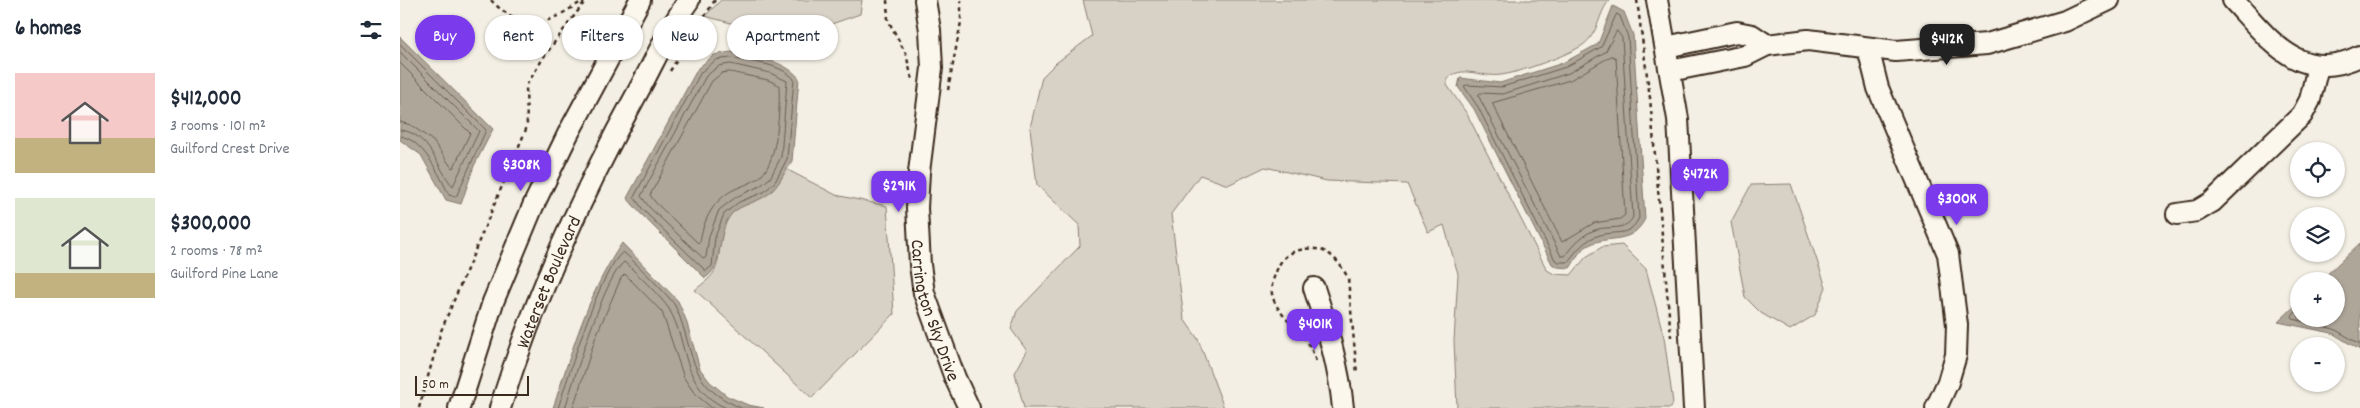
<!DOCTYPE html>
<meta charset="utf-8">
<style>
:root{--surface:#fff;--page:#f2f2f3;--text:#1f2937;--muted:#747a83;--accent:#7c3aed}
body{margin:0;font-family:Dekko,sans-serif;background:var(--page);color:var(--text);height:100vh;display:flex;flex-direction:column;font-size:19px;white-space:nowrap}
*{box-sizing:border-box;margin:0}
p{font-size:16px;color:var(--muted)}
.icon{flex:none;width:28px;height:28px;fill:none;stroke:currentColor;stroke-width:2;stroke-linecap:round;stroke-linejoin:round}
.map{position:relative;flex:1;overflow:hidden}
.drawer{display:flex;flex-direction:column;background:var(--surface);width:400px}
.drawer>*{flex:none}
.banner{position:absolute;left:15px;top:15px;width:475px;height:45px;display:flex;gap:10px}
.controls{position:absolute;left:1890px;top:142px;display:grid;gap:10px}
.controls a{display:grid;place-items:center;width:55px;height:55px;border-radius:50%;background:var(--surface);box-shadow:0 1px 4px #0004;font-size:25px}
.scale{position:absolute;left:15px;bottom:12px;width:114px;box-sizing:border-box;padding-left:5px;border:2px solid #3b2a1e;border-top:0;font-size:14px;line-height:18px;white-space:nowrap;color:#3b2a1e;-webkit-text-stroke:4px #fbf7ec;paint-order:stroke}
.price{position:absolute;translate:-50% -42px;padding:0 11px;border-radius:10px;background:var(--accent);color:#fff;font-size:16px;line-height:32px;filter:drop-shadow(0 1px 2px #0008)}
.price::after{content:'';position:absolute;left:50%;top:30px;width:15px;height:11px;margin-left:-8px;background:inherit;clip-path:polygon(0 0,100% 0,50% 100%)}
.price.current{background:#222;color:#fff}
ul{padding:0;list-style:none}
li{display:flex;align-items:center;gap:15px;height:125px;padding:0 15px}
li span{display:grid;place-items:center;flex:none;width:140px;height:100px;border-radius:0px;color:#555}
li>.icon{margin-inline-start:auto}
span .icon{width:60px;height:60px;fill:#fffc;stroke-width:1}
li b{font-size:21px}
h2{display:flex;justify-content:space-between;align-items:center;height:60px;padding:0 15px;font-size:21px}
.pill{padding:0 18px;border-radius:22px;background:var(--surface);box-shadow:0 1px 4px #0004;font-size:18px;line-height:45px}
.pill.current{background:var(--accent);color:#fff}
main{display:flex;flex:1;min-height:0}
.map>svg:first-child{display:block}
.green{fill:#d8d1c6;stroke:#8a7e72}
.water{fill:#afa69a;stroke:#817468}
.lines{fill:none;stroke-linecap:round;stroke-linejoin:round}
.shore{stroke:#695c50;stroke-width:1}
.minor-casing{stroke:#3b2a1e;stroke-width:24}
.path{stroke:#3b2a1e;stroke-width:2.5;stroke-dasharray:4 4;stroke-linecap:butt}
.minor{stroke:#fbf7ec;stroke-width:20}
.labels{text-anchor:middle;stroke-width:4;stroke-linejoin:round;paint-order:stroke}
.street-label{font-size:19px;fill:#3b2a1e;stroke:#fbf7ec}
</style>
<main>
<section class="drawer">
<h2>6 homes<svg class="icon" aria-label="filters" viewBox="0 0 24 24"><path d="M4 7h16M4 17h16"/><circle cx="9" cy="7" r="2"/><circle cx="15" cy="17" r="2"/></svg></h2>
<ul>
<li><span style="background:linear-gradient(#f6c9c9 65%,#c2b280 0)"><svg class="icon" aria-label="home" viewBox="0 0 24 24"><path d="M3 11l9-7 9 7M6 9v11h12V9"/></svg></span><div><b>$412,000</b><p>3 rooms · 101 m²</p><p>Guilford Crest Drive</p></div></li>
<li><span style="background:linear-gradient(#dfe7d0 75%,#c2b280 0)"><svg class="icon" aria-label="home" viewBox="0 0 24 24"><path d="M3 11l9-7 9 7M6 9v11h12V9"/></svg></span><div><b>$300,000</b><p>2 rooms · 78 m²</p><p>Guilford Pine Lane</p></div></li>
</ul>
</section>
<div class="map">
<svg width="1960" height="408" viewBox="0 0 1960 408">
<rect width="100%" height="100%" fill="#f3efe4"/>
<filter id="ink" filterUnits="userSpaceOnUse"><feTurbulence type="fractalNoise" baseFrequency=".02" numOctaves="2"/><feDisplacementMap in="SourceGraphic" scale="10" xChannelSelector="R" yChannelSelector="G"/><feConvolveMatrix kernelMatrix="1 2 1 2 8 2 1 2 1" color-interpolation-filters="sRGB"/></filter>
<g filter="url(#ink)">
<g class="green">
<path d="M 321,0 L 462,0 L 460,14 L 400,35 L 345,27 L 305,16 Z"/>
<path d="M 683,0 L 1210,0 C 1198,12 1200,32 1183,45 C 1168,55 1119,73 1101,75 C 1081,78 1062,64 1047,79 L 1047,85 L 1067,114 L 1147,270 L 1154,274 L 1171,275 L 1186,257 L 1202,247 L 1222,245 L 1246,269 L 1264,337 L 1273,403 L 1271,408 L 1057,408 L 1054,341 L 1058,274 L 1044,225 L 1028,232 L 1007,184 L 927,181 L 865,167 L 828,185 L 800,175 L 771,214 L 784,319 L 798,339 L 824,408 L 624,408 L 615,373 L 627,351 L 611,329 L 617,311 L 680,246 L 679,225 L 637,185 L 630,128 L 642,77 L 656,63 L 692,36 Z"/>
<path d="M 386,169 L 436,195 L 487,206 L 494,314 L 412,398 L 295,290 C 302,284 313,277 316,268 C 322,252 317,231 329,216 C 349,193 369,208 386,169 Z"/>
<path d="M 1391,184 L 1426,287 L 1415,315 L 1390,330 L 1361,313 L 1345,297 L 1331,222 L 1351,185 Z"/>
</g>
<g class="water">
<path d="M 1213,6 L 1224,12 L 1233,35 L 1245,219 C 1229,250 1203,230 1181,251 C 1177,255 1174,263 1170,268 L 1157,267 L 1152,264 L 1074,109 L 1058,87 L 1060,78 L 1100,83 L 1163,63 L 1198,44 Z"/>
<path d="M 0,37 L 93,129 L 74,166 L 61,204 L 46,200 L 21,155 L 0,140 Z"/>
<path d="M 331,52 C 354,57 383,59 399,78 L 392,161 C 383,173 380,186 367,195 C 355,204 335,205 328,219 C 317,238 323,268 305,278 L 241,214 L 227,198 L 298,68 L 314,55 Z"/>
<path d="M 222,243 L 278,301 L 286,320 L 300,369 L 310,382 L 327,396 L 348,405 L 364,408 L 153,408 C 172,351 188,293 222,243 Z"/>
<path d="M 1960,243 L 1960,350 L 1932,333 L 1878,322 L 1899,302 L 1899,319 L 1936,319 L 1936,281 L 1920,281 Z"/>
</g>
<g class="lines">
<g class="shore">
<path d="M 1217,14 L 1220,16 L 1228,37 L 1239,218 C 1229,238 1217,230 1200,235 C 1185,239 1176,251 1168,262 L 1159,262 L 1155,260 L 1078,107 L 1064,86 L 1067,85 L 1102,87 L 1166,67 L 1201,47 Z"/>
<path d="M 1217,31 L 1222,38 L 1233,217 C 1226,231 1211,226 1198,229 C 1184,233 1173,244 1165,256 L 1161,256 L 1078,95 L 1080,93 L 1103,94 L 1169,73 L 1205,52 Z"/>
<path d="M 0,44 L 86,130 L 56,197 L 49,195 C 40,176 23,139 0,136"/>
<path d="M 0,52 L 79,131 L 53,186 C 38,171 30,132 0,130"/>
<path d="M 1212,56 L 1216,58 L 1225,215 L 1220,219 L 1194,223 L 1162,242 L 1092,103 L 1170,80 Z"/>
<path d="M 331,58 C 351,62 380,63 394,79 L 387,159 L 375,182 L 364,192 L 339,202 L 324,214 L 315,237 L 312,266 L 306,271 L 244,211 L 234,197 L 301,72 L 316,60 Z"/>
<path d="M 0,63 L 70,133 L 54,167 L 52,168 L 33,141 L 11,125 L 0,122"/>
<path d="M 331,64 L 370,73 L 387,81 L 381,157 L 370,178 L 360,186 L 336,197 L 319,210 L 309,236 L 306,257 L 304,259 L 249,207 L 241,196 L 306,76 L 319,66 Z"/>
<path d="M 330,72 L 368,80 L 379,85 C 380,109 378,158 362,175 C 355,182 344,185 335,189 C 314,199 303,220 300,242 L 298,243 L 255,202 L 250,195 L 312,81 L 322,73 Z"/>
<path d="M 1899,309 L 1892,316 L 1893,319 L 1934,329 L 1960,344"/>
<path d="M 158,408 C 169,376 199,271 223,252 C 232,259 267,294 274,304 C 279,312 282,324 285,333 C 296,373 300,390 341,408"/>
<path d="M 165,408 C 174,380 204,278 224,262 C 233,269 263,299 269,309 C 290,344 279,387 326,408"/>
<path d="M 173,408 L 196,336 L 221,278 L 225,274 L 262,312 L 284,378 L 295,394 L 312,408"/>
</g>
<defs>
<g id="minor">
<path id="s1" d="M 525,0 L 530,30 L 532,68 L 519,172 L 517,208 L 520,265 L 524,293 L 555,378 L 569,408"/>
<path d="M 1257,0 L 1278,119 L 1294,408"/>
<path d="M 1833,0 C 1870,40 1900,85 1960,56"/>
<path d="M 1367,45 L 1408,40 L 1496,51 L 1587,44 L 1665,21 L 1709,0"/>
<path d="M 1266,47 L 1337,32 L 1352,35 L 1367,45 L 1345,56 L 1270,71"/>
<path d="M 1468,48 L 1478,88 L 1548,254 L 1557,325 L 1556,355 L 1548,382 L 1536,408"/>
<path d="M 1777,214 L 1797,211 L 1812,202 L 1902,115 L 1910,100 L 1918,66"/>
<path d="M 914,288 C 927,327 939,366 943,408"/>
<path d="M 59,408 L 93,302 L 133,206 L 168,134 L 240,0"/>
<path id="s2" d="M 100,408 C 135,296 184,189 241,86 C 256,58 270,26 289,0"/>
</g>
</defs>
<use href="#minor" class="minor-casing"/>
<g class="path">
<path d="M 91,0 C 96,6 102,10 109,15 C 136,34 159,15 183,1"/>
<path d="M 487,0 L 488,20 L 506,54 L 512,79"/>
<path d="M 1237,0 L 1250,98 L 1271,337"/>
<path d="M 270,71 L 315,0"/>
<path d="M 548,90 L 561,22 L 561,0"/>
<path d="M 916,361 C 913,354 911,346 906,340 C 895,326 876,313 872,294 C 871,286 873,279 876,272 C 880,261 885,255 896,251 C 922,243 936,255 948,278 L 957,374"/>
<path d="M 19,408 L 41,331 L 127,127 L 126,86 L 145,55 L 186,0"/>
</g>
<use href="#minor" class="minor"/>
</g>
</g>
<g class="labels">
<g class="street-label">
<text dy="7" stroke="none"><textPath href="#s2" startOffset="135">Waterset Boulevard</textPath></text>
<text dy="7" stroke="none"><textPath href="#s1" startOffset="314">Carrington Sky Drive</textPath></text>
</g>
</g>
</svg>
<div class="controls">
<a><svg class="icon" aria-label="locate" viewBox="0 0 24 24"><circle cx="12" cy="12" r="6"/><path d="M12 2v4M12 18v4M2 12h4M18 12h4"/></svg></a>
<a><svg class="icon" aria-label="layers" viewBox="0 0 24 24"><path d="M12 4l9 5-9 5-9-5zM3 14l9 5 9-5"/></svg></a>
<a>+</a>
<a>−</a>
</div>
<div class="scale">50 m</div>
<b class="price current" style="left:1547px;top:66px">$412K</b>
<b class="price" style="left:121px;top:192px">$308K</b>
<b class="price" style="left:1300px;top:201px">$472K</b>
<b class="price" style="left:499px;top:213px">$291K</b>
<b class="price" style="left:1557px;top:226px">$300K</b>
<b class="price" style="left:915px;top:351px">$401K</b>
<div class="banner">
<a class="pill current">Buy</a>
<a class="pill">Rent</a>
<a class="pill">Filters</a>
<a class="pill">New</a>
<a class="pill">Apartment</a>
</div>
</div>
</main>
